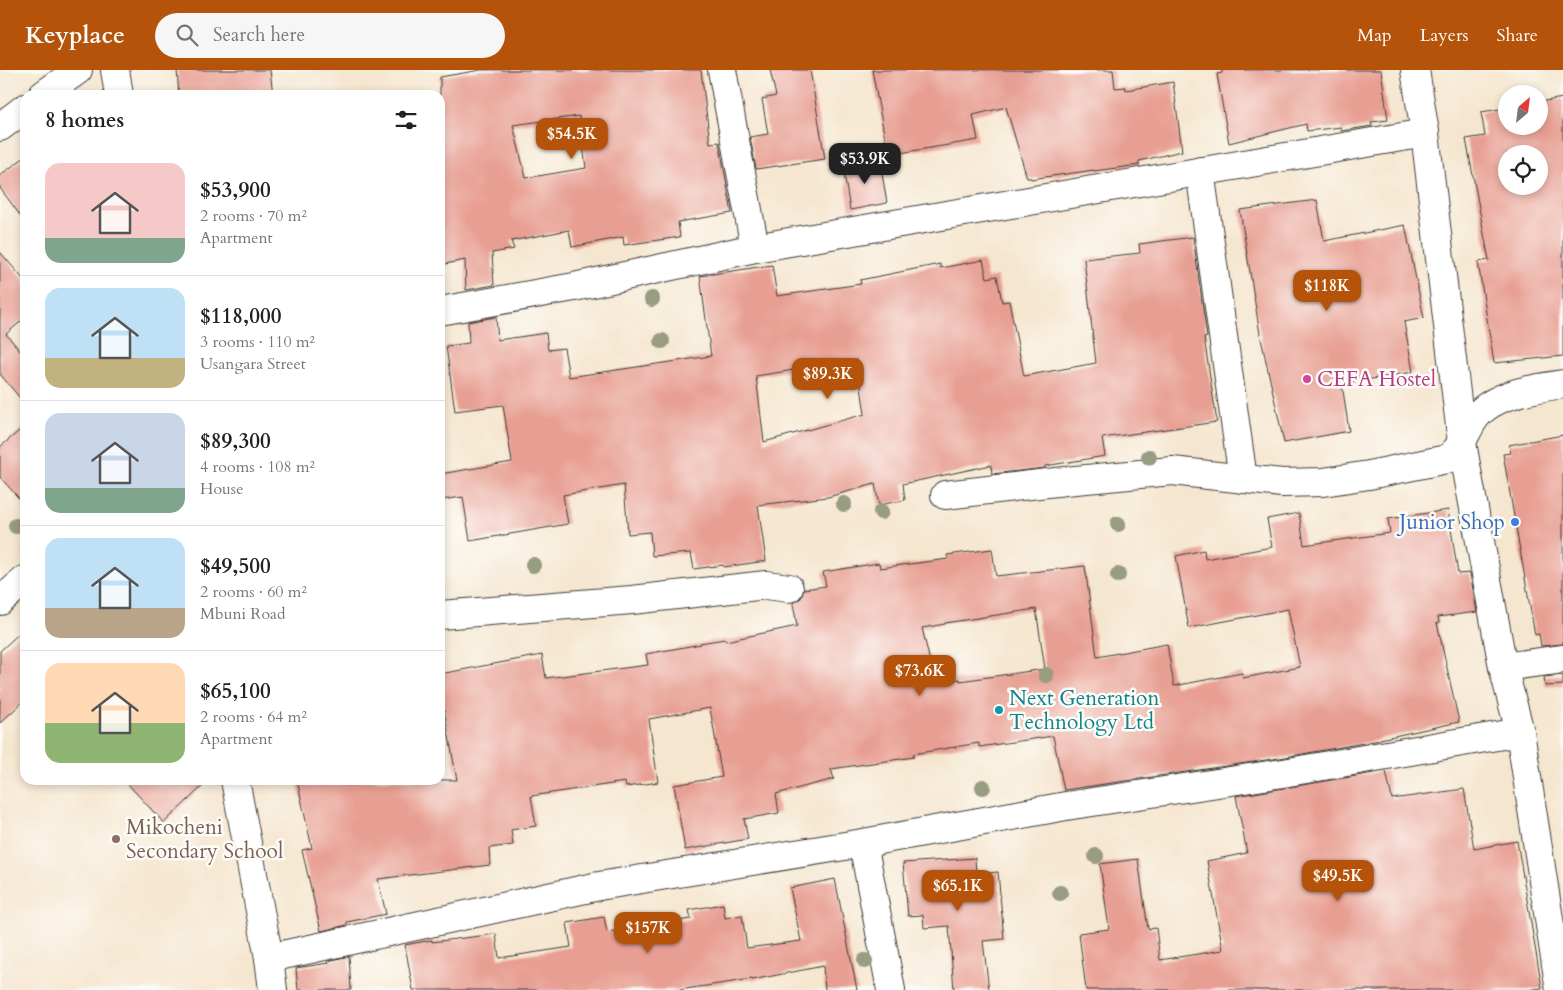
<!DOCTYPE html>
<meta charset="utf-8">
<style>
:root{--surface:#fff;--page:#f6f6f6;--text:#202124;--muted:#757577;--line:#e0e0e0;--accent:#b45309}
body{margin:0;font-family:Cardo,serif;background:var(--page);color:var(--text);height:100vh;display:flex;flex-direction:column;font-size:19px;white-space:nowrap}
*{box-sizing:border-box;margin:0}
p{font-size:16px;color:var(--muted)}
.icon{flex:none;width:28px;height:28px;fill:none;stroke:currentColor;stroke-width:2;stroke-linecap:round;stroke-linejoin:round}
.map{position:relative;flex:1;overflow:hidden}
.details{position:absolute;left:20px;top:20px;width:425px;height:695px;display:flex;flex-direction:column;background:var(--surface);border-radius:15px;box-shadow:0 2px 8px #0003}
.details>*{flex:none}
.needle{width:32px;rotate:28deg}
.buttons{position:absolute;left:1498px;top:15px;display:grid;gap:10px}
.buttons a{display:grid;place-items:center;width:50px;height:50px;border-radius:50%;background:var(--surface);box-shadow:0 2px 8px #0003;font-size:25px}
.price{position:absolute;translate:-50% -42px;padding:0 11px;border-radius:10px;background:var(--accent);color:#fff;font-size:16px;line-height:32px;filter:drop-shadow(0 1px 2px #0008)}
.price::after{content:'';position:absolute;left:50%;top:30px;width:15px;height:11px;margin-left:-8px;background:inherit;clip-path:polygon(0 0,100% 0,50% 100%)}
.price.on{background:#222;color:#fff}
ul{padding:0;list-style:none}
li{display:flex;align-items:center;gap:15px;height:125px;padding:0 25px}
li+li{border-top:1px solid var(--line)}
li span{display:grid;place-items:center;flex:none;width:140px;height:100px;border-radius:15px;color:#555}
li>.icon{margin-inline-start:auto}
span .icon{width:60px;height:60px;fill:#fffc;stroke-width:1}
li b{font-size:21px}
h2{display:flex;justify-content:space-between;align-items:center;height:60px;padding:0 25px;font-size:21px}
header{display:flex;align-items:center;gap:30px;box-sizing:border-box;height:70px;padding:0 25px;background:var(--accent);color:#fff}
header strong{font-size:24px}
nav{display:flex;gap:28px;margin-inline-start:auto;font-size:18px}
.search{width:350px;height:45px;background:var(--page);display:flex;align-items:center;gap:12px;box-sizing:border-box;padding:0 18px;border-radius:28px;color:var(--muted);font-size:19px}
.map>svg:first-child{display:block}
.building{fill:#e89f93;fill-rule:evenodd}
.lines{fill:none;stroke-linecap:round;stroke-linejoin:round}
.minor-casing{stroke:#3d3a37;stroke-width:30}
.minor{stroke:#fff;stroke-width:28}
.tree{fill:#989c80}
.hotel-dot{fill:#d1479c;stroke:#fdfcf7;stroke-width:2}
.shop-dot{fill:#3f7fe0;stroke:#fdfcf7;stroke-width:2}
.culture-dot{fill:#0f9aa8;stroke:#fdfcf7;stroke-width:2}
.education-dot{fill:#8d6e63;stroke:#fdfcf7;stroke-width:2}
.labels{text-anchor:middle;stroke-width:5;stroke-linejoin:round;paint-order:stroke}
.hotel-label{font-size:21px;fill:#b23c85;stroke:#fdfcf7;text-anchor:start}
.shop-label{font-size:21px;fill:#366cbe;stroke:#fdfcf7;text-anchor:end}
.culture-label{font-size:21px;fill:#0d838f;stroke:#fdfcf7;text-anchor:start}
.education-label{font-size:21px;fill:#785e54;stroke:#fdfcf7;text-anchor:start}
</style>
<header>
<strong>Keyplace</strong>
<div class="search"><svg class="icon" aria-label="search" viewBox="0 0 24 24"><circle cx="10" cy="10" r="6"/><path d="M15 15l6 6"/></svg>Search here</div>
<nav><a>Map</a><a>Layers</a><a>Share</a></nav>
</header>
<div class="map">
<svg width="1563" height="920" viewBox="0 0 1563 920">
<rect width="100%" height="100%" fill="#fdfcf7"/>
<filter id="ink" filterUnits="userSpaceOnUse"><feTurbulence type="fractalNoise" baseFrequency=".02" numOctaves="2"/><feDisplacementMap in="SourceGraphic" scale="10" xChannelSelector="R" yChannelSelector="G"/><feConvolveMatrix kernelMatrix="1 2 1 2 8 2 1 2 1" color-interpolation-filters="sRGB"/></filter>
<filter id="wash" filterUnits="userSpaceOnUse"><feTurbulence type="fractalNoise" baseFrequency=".0096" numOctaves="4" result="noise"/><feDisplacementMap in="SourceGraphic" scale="20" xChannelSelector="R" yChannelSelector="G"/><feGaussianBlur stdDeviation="1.12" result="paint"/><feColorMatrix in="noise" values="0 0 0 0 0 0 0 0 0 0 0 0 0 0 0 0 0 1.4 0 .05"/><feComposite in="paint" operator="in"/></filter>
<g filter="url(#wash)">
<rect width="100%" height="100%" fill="#f5e6cf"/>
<g id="blocks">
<g class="building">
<path d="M 177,0 L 270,0 L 273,25 L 179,25 Z"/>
<path d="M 481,0 L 701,0 L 710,73 L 719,72 L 732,143 L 678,152 L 680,167 L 624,175 L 623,167 L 572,177 L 569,160 L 511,171 L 514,179 L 492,183 L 494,215 L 466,220 L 465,190 L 440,195 L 440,7 ZM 579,46 L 586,98 L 526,108 L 513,55 Z"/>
<path d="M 770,0 L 810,0 L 825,89 L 756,99 L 750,67 L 768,64 L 762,29 L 776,26 Z"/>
<path d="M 872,0 L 1113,0 L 1115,18 L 1125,17 L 1126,20 L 1173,12 L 1182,81 L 1139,91 L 1139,95 L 1094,101 L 1094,100 L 1031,109 L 1031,108 L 1027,108 L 1006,37 L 973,45 L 978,70 L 888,85 Z"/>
<path d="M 1222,0 L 1381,0 L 1388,50 L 1371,52 L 1372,56 L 1341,61 L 1341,57 L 1307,61 L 1306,54 L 1229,73 L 1217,4 L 1222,3 Z"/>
<path d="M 1563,28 L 1563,286 L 1494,293 L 1478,192 L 1489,190 L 1466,69 L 1485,66 L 1481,42 L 1506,38 L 1506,56 L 1539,56 L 1539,32 ZM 1506,84 L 1539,84 L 1539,116 L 1506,116 Z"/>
<path d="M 25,87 L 25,152 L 0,118 L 0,105 Z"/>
<path d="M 880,91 L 887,133 L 850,140 L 843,97 Z"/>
<path d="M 1317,130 L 1324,171 L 1405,155 L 1424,248 L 1404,252 L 1413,302 L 1342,314 L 1349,361 L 1284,373 L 1260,264 L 1240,140 Z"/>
<path d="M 1193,167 L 1207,267 L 1204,268 L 1217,352 L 1102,368 L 1105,386 L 1045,396 L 1045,398 L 992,404 L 991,395 L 903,414 L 905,430 L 879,435 L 875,414 L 828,427 L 758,435 L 766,491 L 724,497 L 723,495 L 694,499 L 691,483 L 652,486 L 650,462 L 628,464 L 624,415 L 563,425 L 568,454 L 470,471 L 463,427 L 440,430 L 440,404 L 512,392 L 503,335 L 455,341 L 446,276 L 469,273 L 468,252 L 496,247 L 498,270 L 546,263 L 548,280 L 564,278 L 569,307 L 711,286 L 700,206 L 772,195 L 777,226 L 861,214 L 860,210 L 940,194 L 941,198 L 983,190 L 987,208 L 997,206 L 1002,232 L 1009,231 L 1024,306 L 1096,293 L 1084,189 L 1140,183 L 1139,174 ZM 857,290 L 865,344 L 764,372 L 756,306 Z"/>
<path d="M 0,182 L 25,211 L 25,248 L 6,264 L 25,287 L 25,334 L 0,304 Z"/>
<path d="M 25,356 L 25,435 L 0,407 L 0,377 Z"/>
<path d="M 1563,365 L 1563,574 L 1541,576 L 1539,564 L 1535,565 L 1503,384 L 1511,383 L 1509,375 Z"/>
<path d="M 1448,440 L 1458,504 L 1470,503 L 1477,542 L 1438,547 L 1439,553 L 1437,553 L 1459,652 L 1380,669 L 1380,670 L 1280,688 L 1064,720 L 1053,666 L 979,677 L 979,673 L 913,684 L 914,687 L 831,699 L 834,709 L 776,724 L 779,743 L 744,749 L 748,769 L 685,780 L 674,715 L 722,707 L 710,638 L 649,649 L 658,712 L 626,717 L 625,712 L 531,726 L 536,756 L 511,760 L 513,775 L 489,778 L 490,795 L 378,809 L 386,844 L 347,852 L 347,855 L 321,861 L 302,780 L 312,778 L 297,710 L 457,710 L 440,618 L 440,604 L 542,585 L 546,608 L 648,595 L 646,584 L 701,574 L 700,573 L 725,569 L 726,571 L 797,556 L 793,533 L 801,528 L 804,519 L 826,516 L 823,502 L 879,493 L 880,498 L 948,489 L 947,485 L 992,479 L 996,506 L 1085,496 L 1097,587 L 1167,574 L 1174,616 L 1242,603 L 1243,608 L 1300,597 L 1288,539 L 1189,558 L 1176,486 L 1204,480 L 1205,489 L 1272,477 L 1267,449 L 1299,443 L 1304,475 L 1390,463 L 1388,449 ZM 1036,539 L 1045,599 L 960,611 L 960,609 L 935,613 L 922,558 L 945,554 L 945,553 Z"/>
<path d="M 25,558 L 25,630 L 0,653 L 0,581 Z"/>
<path d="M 1563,605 L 1563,615 L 1545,616 L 1544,607 Z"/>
<path d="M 1386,701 L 1392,729 L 1464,719 L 1474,779 L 1517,771 L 1542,918 L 1527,920 L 1086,920 L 1079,863 L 1109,859 L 1100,794 L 1138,789 L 1148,859 L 1156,858 L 1160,890 L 1223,880 L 1207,791 L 1247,783 L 1236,726 Z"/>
<path d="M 124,710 L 209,710 L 164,753 Z"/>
<path d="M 975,788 L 976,804 L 998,802 L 1004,869 L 983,871 L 989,920 L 954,920 L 949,856 L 924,858 L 923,845 L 908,846 L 903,793 Z"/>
<path d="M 835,809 L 857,920 L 825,920 L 823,896 L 752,910 L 752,909 L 679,920 L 413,920 L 405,875 L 432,870 L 432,872 L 496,864 L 499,888 L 571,877 L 567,853 L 604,847 L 607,862 L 691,849 L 689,840 L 723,834 L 725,848 L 742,845 L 747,878 L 801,871 L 790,818 Z"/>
<path d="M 349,886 L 351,920 L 298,920 L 296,898 L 329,893 L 328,891 Z"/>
</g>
</g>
</g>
<g filter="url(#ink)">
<use href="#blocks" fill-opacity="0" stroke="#3d3a37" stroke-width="1"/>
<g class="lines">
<defs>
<g id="minor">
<path d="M 115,0 L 119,25"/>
<path d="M 722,0 L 755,178"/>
<path d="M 1415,0 L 1425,63 L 1462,373 L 1503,597 L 1520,662 L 1560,920"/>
<path d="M 43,25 L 78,0"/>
<path d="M 0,57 L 25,38"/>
<path d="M 1200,101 L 1243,409"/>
<path d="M 440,241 L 574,217 L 755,178 L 1425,63"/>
<path d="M 945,425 L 1065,411 L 1172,401 L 1282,413 L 1323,412 L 1369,405 L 1447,389 C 1462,378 1465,362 1475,348 C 1492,324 1536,318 1563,314"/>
<path d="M 0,531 L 25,510"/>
<path d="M 440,545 L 632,530 L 766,515 L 789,518"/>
<path d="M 1503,597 L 1563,589"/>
<path d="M 235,710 L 269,888 L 273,920"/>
<path d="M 863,773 L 891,920"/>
<path d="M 269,888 L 599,816 L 863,773 L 1066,736 L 1283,703 L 1520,662"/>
</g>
</defs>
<use href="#minor" class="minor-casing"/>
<use href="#minor" class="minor"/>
</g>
<g class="tree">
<circle cx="652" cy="229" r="8"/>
<circle cx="662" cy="271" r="8"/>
<circle cx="1149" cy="387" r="8"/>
<circle cx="844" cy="434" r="8"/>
<circle cx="881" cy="442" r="8"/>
<circle cx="1118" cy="454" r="8"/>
<circle cx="16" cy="456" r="8"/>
<circle cx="533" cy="495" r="8"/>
<circle cx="1118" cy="505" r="8"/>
<circle cx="1046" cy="605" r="8"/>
<circle cx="983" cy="717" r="8"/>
<circle cx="1096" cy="786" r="8"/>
<circle cx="1060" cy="823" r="8"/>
<circle cx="865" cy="891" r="8"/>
</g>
</g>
<circle class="hotel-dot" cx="1307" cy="309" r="5"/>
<circle class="shop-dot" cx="1515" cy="452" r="5"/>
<circle class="culture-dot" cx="999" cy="640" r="5"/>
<circle class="education-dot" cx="116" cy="769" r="5"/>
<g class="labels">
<g class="hotel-label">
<text x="1317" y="316">CEFA Hostel</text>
</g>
<g class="shop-label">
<text x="1505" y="459">Junior Shop</text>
</g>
<g class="culture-label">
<text x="1009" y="635">Next Generation<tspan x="1009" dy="24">Technology Ltd</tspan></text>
</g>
<g class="education-label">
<text x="126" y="764">Mikocheni<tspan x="126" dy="24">Secondary School</tspan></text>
</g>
</g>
</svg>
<div class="buttons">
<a><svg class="needle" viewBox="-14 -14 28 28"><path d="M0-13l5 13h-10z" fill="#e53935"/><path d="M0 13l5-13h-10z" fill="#757577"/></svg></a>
<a><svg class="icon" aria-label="locate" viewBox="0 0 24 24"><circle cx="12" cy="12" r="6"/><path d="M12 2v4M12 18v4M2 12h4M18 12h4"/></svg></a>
</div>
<b class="price" style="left:572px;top:90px">$54.5K</b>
<b class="price on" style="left:865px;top:115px">$53.9K</b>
<b class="price" style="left:1327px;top:242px">$118K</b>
<b class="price" style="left:828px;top:330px">$89.3K</b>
<b class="price" style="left:920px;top:627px">$73.6K</b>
<b class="price" style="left:1338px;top:832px">$49.5K</b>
<b class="price" style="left:958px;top:842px">$65.1K</b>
<b class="price" style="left:648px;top:884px">$157K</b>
<section class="details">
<h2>8 homes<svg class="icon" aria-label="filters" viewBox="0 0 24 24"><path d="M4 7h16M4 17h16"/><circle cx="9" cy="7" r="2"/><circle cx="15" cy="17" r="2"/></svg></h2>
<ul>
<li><span style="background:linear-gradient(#f6c9c9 75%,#7fa58c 0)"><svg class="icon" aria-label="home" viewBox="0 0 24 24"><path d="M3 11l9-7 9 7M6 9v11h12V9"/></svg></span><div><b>$53,900</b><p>2 rooms · 70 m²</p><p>Apartment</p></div></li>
<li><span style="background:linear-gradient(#bfe0f5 70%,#c2b280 0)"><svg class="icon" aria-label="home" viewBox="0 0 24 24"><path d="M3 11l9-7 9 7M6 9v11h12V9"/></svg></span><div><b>$118,000</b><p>3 rooms · 110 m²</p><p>Usangara Street</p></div></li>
<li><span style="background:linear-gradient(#c9d6e8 75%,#7fa58c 0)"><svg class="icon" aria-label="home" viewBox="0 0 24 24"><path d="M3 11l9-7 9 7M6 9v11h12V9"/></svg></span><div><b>$89,300</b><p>4 rooms · 108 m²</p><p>House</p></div></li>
<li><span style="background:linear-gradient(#bfe0f5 70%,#b9a48a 0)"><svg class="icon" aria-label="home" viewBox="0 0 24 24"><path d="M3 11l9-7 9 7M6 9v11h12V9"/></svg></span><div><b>$49,500</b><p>2 rooms · 60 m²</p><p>Mbuni Road</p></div></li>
<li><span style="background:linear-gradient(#ffd9b3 60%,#8fb573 0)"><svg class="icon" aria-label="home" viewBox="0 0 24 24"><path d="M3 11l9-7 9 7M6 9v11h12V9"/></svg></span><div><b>$65,100</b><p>2 rooms · 64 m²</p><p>Apartment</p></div></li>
</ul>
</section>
</div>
